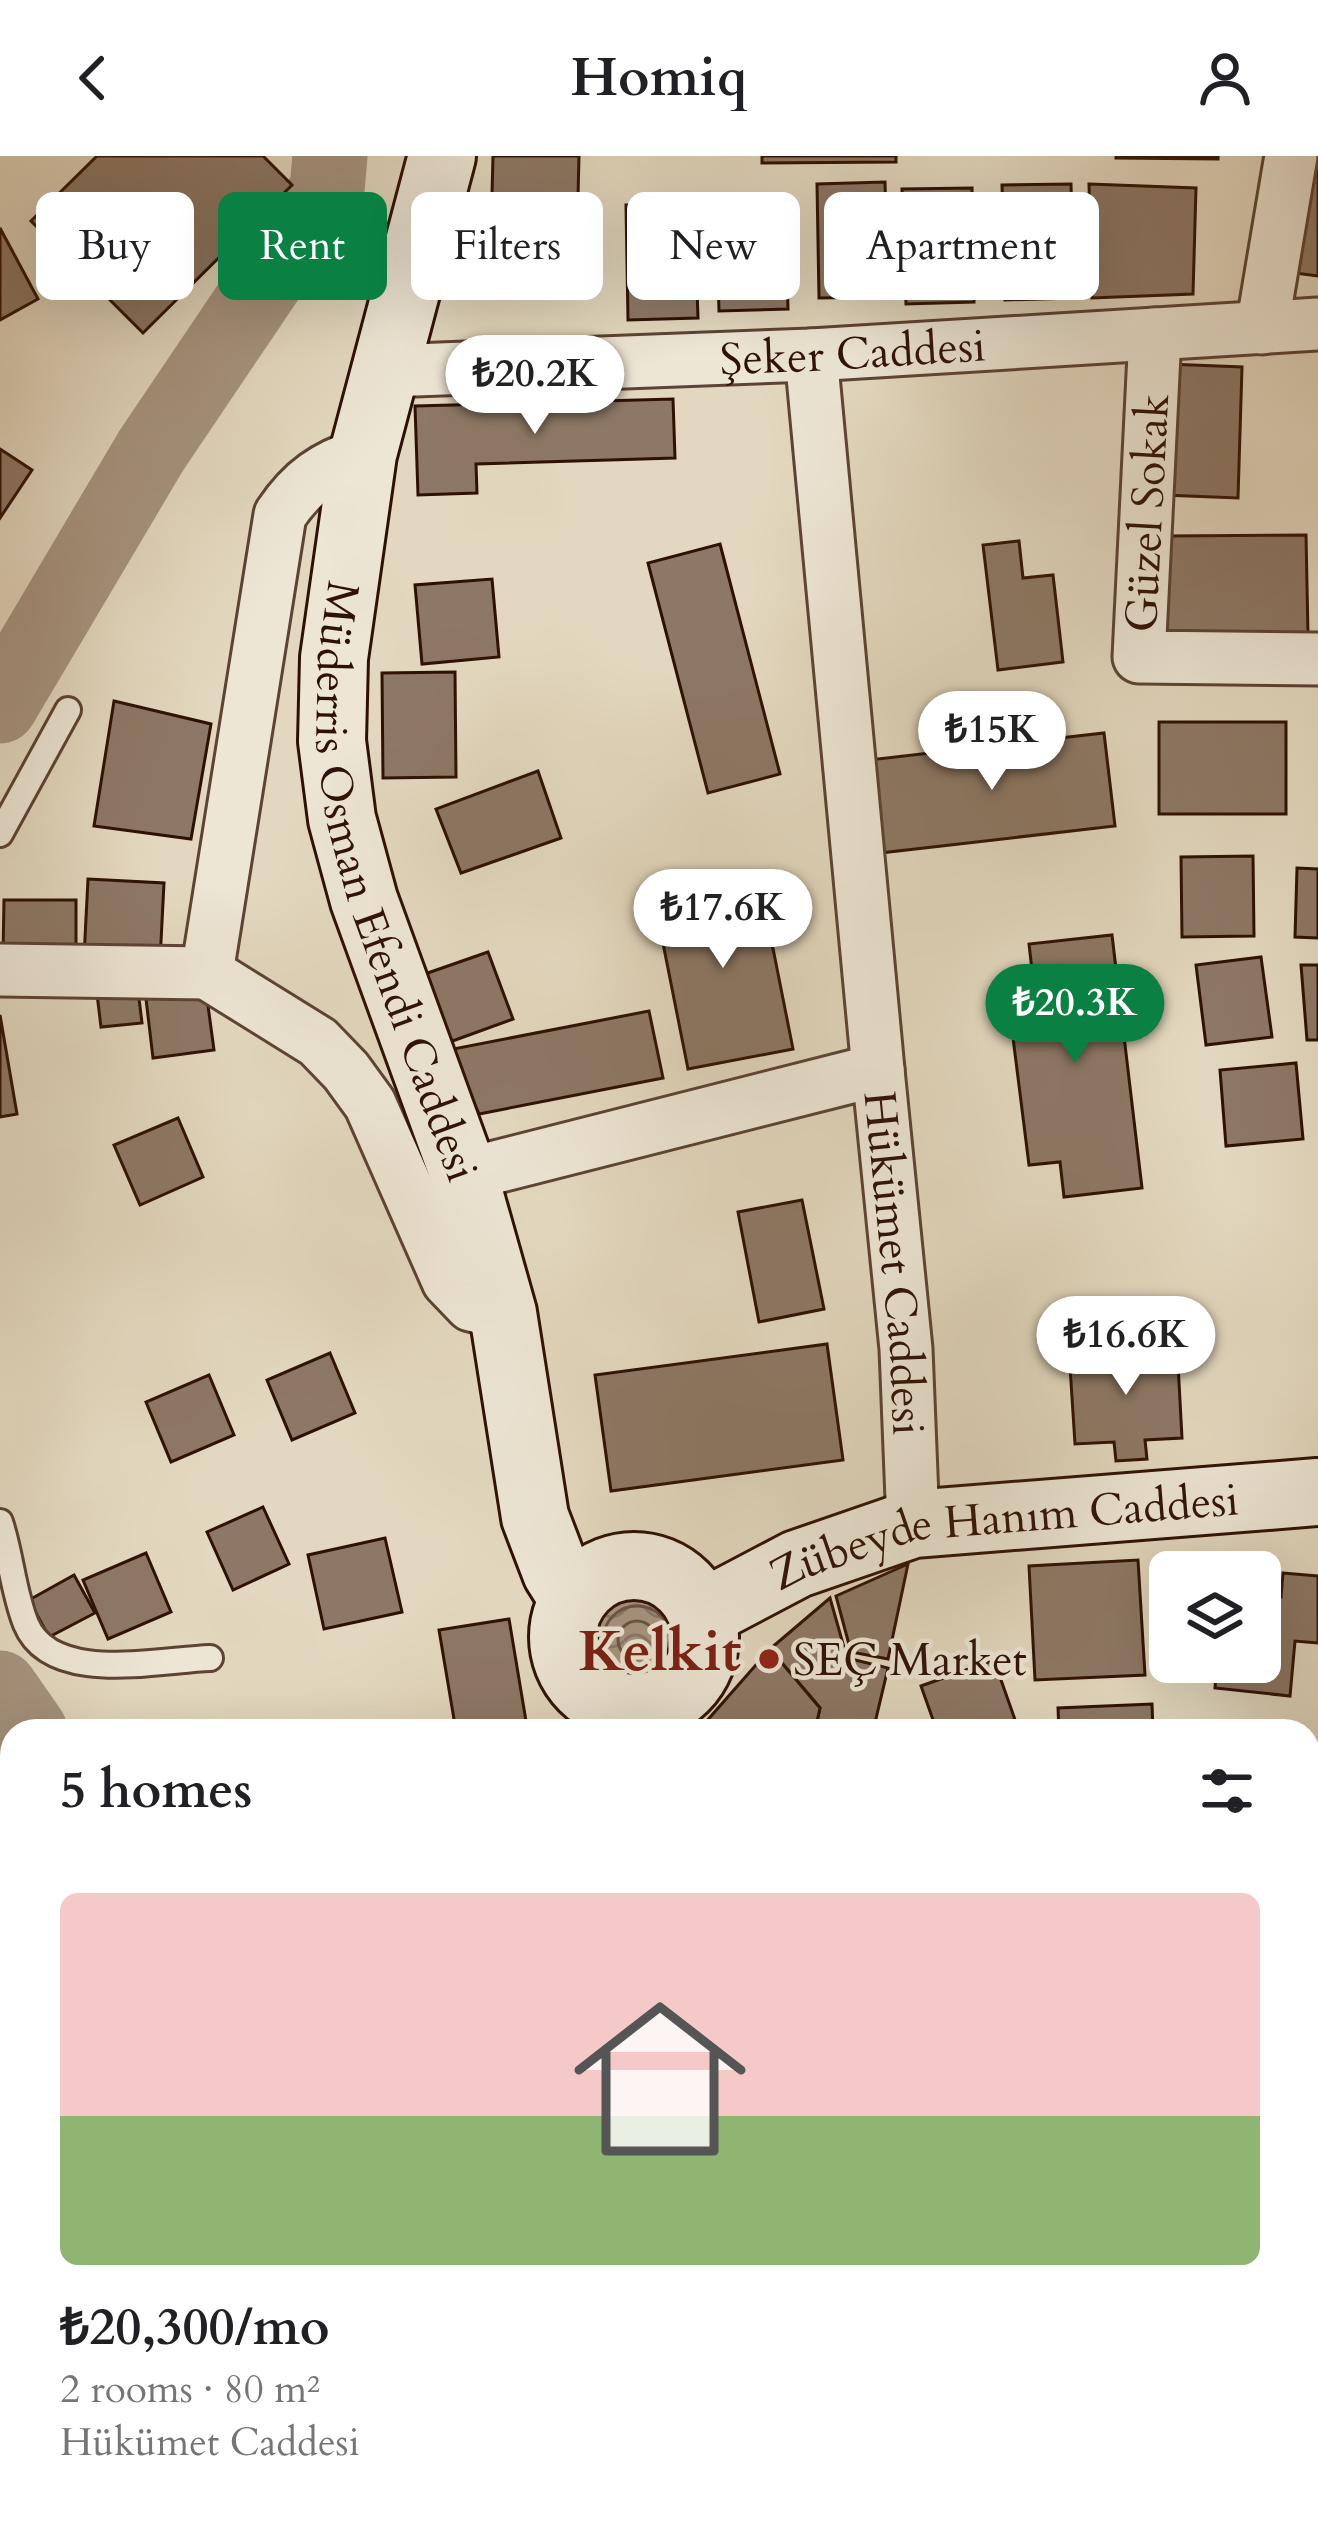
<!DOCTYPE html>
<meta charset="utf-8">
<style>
:root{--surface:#fff;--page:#f2f2f2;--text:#202124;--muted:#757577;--accent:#0b8043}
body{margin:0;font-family:Cardo,serif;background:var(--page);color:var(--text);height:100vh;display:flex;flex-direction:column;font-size:45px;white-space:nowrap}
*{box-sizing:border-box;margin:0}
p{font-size:39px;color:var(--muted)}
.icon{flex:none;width:66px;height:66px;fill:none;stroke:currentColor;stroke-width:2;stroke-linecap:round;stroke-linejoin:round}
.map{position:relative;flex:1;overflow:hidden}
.panel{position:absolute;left:0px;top:1563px;width:1320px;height:807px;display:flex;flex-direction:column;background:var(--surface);border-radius:36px 36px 0 0;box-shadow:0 12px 48px #0002}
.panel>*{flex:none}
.guide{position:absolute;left:36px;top:36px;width:1248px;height:108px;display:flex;gap:24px}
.fabs{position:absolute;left:1149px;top:1395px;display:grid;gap:24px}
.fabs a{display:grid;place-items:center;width:132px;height:132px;border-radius:18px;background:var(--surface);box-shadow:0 12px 48px #0002;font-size:60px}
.price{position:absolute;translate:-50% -102px;padding:0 27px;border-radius:42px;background:#fff;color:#222;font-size:39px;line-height:78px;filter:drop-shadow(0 3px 6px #0008)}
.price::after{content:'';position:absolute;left:50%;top:72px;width:36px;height:27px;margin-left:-18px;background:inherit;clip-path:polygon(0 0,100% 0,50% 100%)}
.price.on{background:var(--accent);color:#fff}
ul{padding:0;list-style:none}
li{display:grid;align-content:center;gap:24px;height:636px;padding:0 60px}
li span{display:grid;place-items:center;height:372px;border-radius:18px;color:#555}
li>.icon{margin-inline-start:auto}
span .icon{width:216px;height:216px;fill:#fffc;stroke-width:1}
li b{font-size:51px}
h2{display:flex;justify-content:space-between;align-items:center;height:144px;padding:0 60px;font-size:51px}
.pill{padding:0 42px;border-radius:18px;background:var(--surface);box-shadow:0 12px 48px #0002;font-size:42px;line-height:108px}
.pill.on{background:var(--accent);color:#fff}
header{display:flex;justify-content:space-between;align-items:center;height:156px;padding:0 60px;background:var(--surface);font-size:54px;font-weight:600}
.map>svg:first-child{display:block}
.grass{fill:url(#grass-dots);stroke:#7a6452;stroke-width:3}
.water{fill:url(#water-waves);stroke:#76604e;stroke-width:3}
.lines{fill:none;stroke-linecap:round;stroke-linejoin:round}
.shore{stroke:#6a5242;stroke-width:3}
.river{stroke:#a6947f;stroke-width:75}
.building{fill:#8d7865;stroke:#2f1104;stroke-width:3}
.service-casing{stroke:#5c4333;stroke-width:30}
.minor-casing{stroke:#5c4333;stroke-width:57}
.secondary-casing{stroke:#2f1104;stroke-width:72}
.service{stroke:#ede6d5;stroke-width:24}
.minor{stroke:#ede6d5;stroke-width:51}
.secondary{stroke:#ede6d5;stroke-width:66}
.poi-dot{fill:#8f2418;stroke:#ede6d5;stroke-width:4.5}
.labels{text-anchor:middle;stroke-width:9;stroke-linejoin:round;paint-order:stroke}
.street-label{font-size:45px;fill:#2f1104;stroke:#ede6d5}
.poi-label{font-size:45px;fill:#2f1104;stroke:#ede6d5;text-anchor:start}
.district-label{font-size:57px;font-weight:bold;fill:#7a1f14;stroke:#ede6d5}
</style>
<header><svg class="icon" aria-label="back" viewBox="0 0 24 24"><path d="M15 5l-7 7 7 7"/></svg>Homiq<svg class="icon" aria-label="person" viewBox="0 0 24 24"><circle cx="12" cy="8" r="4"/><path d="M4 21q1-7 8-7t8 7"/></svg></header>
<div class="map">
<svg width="1318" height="2369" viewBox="0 0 1318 2369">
<defs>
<pattern id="grass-dots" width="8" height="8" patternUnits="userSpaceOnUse" patternTransform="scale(3)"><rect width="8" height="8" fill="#c4b69f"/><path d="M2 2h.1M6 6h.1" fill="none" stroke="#a99b87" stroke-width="1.8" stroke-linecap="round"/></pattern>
<pattern id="water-waves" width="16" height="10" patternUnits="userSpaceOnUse" patternTransform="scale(3)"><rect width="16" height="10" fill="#a6947f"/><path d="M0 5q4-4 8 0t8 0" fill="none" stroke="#876"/></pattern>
</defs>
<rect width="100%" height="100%" fill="#e3d8bf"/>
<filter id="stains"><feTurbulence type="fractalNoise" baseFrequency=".00167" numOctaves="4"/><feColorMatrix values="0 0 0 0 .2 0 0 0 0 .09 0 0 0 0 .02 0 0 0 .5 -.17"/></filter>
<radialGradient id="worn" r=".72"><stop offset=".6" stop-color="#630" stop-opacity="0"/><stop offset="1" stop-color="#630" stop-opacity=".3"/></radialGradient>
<circle class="grass" cx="634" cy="1481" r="71"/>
<circle class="water" cx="637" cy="1484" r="46"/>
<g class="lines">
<g class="shore">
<circle cx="637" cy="1484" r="34"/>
<circle cx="637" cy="1484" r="19"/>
</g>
<g class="river">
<path d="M 0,550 L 151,295 L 327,34 L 330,0"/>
<path d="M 0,1532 L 30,1575"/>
<path d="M 103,2369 L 111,2358"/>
</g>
</g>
<g class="building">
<path d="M 97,0 L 263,0 L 292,29 L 143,177 L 31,65 Z"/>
<path d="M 493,0 L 579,0 L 578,41 L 492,39 Z"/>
<path d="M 762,0 L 896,0 L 896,6 L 762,7 Z"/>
<path d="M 1116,0 L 1218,0 L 1218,3 L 1116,2 Z"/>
<path d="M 1310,0 L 1318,0 L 1318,120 L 1295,117 Z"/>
<path d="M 885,26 L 888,141 L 819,142 L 817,28 Z"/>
<path d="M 1071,28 L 1074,142 L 1005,144 L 1002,29 Z"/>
<path d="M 1089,28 L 1196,32 L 1193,138 L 1092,142 Z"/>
<path d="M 972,32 L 974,146 L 906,148 L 902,33 Z"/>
<path d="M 785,39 L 788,153 L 719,155 L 716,41 Z"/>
<path d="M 694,48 L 698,162 L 628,164 L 626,49 Z"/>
<path d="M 0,72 L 38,143 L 0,164 Z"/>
<path d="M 1167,208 L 1242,211 L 1238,342 L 1163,339 Z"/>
<path d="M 673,243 L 675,302 L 476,308 L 477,337 L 418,339 L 415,250 Z"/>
<path d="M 0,293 L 32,314 L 0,362 Z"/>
<path d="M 1306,379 L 1308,479 L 1167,481 L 1166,380 Z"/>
<path d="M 1019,385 L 1023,422 L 1053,419 L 1063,506 L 998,514 L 983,389 Z"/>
<path d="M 720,388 L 780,618 L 708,637 L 648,407 Z"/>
<path d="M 492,423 L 499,501 L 422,508 L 415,429 Z"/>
<path d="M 455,516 L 456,621 L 383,622 L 382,517 Z"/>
<path d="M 114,545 L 211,568 L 191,683 L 94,670 Z"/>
<rect x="1159" y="566" width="127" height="92"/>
<path d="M 1104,577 L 1115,670 L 880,697 L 869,604 Z"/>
<path d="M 538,615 L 561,682 L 461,717 L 436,653 Z"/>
<path d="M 1253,700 L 1254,780 L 1182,781 L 1181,701 Z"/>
<path d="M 1297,712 L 1318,713 L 1318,782 L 1295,781 Z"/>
<path d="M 758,717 L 793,893 L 688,913 L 653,737 Z"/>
<path d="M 88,723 L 164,727 L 160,805 L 84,801 Z"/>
<path d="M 4,744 L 76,744 L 76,800 L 3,799 Z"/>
<path d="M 1112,779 L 1142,1032 L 1064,1041 L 1060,1006 L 1029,1009 L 1006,826 L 1033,823 L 1029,788 Z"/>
<path d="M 488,796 L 513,863 L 447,887 L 422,819 Z"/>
<path d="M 1261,801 L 1272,881 L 1206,889 L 1196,809 Z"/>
<path d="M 1301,809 L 1318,809 L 1318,884 L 1307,884 Z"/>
<path d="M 137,826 L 142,867 L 101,871 L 96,830 Z"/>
<path d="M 206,835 L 214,894 L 153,902 L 146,843 Z"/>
<path d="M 649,855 L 663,922 L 479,958 L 448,894 Z"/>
<path d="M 0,859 L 17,958 L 0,961 Z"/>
<path d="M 1296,907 L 1303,983 L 1226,990 L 1220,914 Z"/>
<path d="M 178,962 L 203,1021 L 140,1049 L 114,989 Z"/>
<path d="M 802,1044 L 824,1153 L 759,1166 L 738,1056 Z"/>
<path d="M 827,1188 L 843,1304 L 611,1335 L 595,1219 Z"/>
<path d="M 1177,1189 L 1182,1282 L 1145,1284 L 1147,1303 L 1116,1305 L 1114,1286 L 1075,1288 L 1069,1195 Z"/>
<path d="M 330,1197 L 355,1257 L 292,1284 L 267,1224 Z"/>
<path d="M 209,1219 L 234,1279 L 171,1306 L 146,1246 Z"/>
<path d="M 263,1351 L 289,1408 L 233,1434 L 207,1376 Z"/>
<path d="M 385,1382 L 402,1456 L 324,1473 L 308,1399 Z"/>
<path d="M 146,1397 L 171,1456 L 108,1483 L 83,1424 Z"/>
<path d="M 1138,1404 L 1145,1519 L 1035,1524 L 1029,1410 Z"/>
<path d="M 908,1408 L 888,1503 L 851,1496 L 836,1440 Z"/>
<path d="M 1283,1417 L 1318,1420 L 1318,1487 L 1295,1485 L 1290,1540 L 1215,1532 L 1217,1506 L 1260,1506 L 1260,1439 L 1281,1441 Z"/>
<path d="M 74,1419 L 95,1457 L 49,1481 L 29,1444 Z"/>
<path d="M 830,1442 L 847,1502 L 888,1512 L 873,1575 L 833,1575 L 816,1570 L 820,1552 L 770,1493 Z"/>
<path d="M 509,1463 L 526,1565 L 456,1575 L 439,1474 Z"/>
<path d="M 770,1493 L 820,1552 L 816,1570 L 804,1567 L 801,1575 L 737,1575 L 705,1567 Z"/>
<path d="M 994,1504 L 1019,1575 L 937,1575 L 921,1530 Z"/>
<path d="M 1152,1548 L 1153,1575 L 1059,1575 L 1058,1552 Z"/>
<path d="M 12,1736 L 12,1789 L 0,1799 L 0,1746 Z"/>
<path d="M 1318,1791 L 1318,1892 L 1308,1889 L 1308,1839 Z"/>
<path d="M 1308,1954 L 1318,1956 L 1318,2072 L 1308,2070 Z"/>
<path d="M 12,1979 L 12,2020 L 0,1996 L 0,1985 Z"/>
<path d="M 12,2082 L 12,2172 L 0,2179 L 0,2088 Z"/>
<path d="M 12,2192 L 12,2331 L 0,2312 L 0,2199 Z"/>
<path d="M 140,2358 L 151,2362 L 153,2358 L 229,2358 L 224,2369 L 135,2369 Z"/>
<path d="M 340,2358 L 564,2358 L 338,2369 Z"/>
</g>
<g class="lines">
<defs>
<g id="service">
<path d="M 0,678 L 68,554"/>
<path d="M 0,1366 C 11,1399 13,1436 26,1468 C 51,1529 157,1504 210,1502"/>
<path d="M 0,2060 L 12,2052"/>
</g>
<g id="minor">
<path d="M 1262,172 L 1291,0"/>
<path d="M 1155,178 L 1139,501 L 1318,503"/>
<path d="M 811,199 L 878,914"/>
<path id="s1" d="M 388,215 L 811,199 L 1318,168"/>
<path d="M 363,298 C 325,310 302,326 280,359 L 207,817 L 318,886 L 346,915 L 370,948 L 448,1125 L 471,1149 L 503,1157"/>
<path d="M 0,814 L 207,817"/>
<path id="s2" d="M 464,1019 L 878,914 L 906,1193 L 913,1368"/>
<path d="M 1308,2239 L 1318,2239"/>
</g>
<g id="secondary">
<path id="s3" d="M 442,0 L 363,298 L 334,502 L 332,585 L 342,663 L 364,744 L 464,1019 L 503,1157 L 535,1361 L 556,1416 L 573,1443"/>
<circle cx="634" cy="1481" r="71"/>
<path id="s4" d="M 702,1458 L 797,1408 L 913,1368 L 1318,1336"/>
<path d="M 291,2369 L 295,2358"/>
</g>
</defs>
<use href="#service" class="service-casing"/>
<use href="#minor" class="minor-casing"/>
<use href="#secondary" class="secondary-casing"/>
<use href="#service" class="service"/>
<use href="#minor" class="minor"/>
<use href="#secondary" class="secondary"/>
</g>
<circle class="poi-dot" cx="769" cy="1503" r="12"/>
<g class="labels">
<g class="street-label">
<text dy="16" stroke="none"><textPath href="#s1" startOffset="465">Şeker Caddesi</textPath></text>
<text transform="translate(1146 357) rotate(-87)" y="16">Güzel Sokak</text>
<text dy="16" stroke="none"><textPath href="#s3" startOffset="747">Müderris Osman Efendi Caddesi</textPath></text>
<text dy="16" stroke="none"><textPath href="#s2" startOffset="621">Hükümet Caddesi</textPath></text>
<text dy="16" stroke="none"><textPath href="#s4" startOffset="318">Zübeyde Hanım Caddesi</textPath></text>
</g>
<g class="poi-label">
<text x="793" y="1519">SEÇ Market</text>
</g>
<g class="district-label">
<text x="660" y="1514">Kelkit</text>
</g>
</g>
<rect width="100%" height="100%" filter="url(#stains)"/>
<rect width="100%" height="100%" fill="url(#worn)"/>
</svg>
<div class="fabs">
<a><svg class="icon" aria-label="layers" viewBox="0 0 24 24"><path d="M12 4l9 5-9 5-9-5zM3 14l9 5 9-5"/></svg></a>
</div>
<b class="price" style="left:535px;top:281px">₺20.2K</b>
<b class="price" style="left:992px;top:637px">₺15K</b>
<b class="price" style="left:723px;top:815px">₺17.6K</b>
<b class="price on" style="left:1075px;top:910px">₺20.3K</b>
<b class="price" style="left:1126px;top:1242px">₺16.6K</b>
<div class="guide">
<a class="pill">Buy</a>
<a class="pill on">Rent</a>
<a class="pill">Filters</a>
<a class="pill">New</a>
<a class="pill">Apartment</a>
</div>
<section class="panel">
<h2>5 homes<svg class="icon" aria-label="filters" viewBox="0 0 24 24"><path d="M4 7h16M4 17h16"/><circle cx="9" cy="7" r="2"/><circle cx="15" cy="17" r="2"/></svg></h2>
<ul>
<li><span style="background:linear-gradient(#f6c9c9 60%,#8fb573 0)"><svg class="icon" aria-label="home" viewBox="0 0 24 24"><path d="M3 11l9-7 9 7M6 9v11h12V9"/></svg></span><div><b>₺20,300/mo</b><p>2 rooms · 80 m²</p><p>Hükümet Caddesi</p></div></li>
</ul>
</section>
</div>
